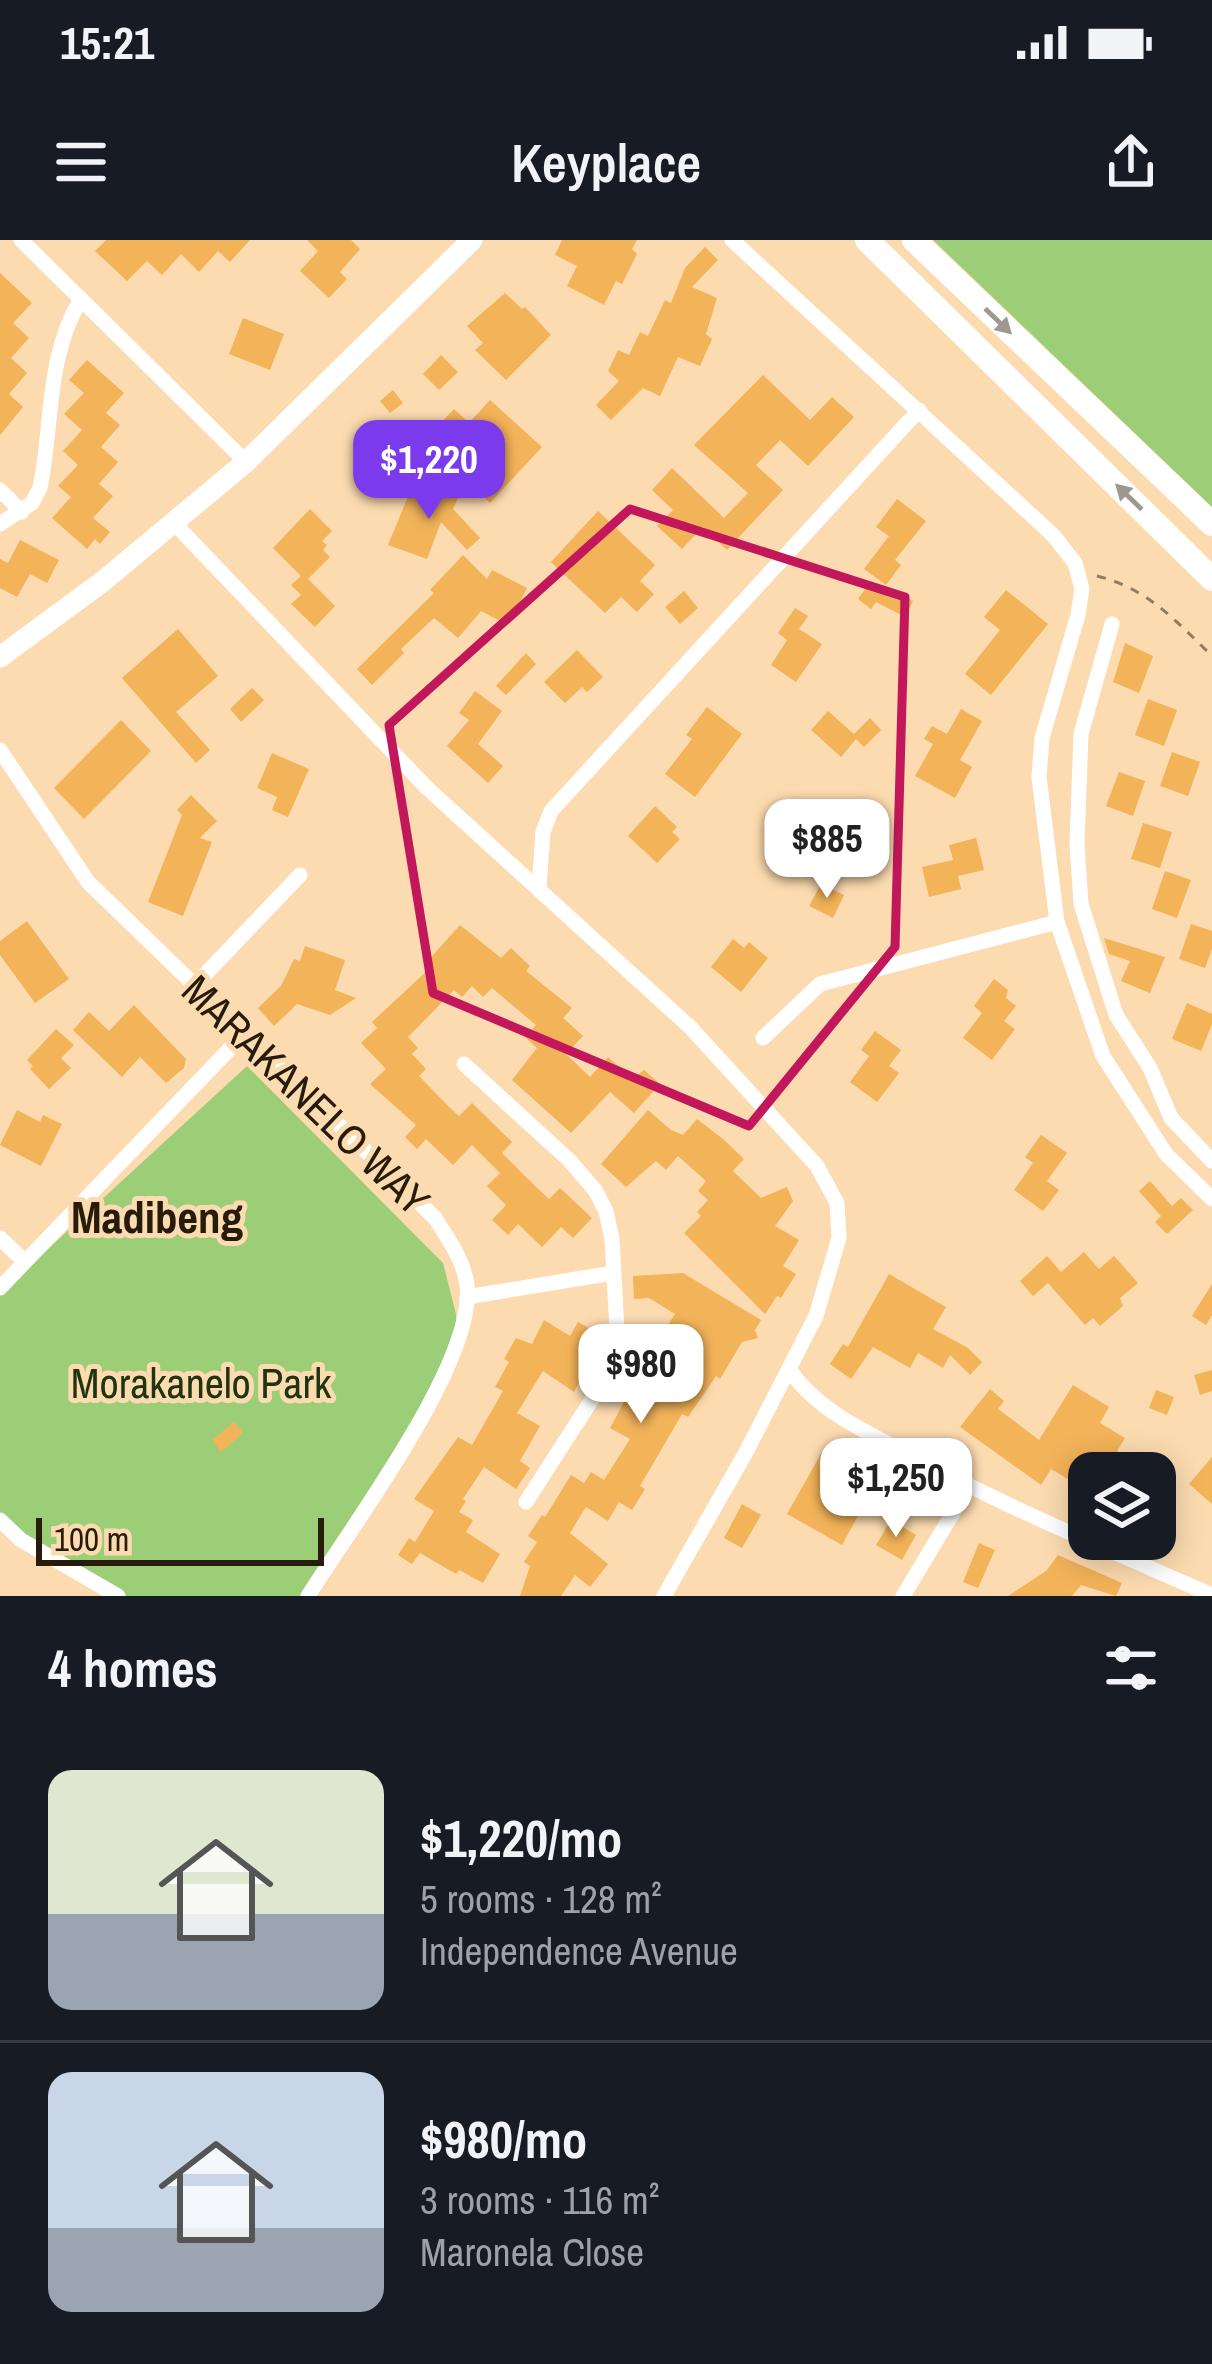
<!DOCTYPE html>
<meta charset="utf-8">
<style>
:root{--surface:#171b24;--page:#242831;--text:#f1f3f6;--muted:#9ea1a6;--line:#363941;--accent:#7c3aed}
body{margin:0;font-family:"Archivo Narrow",sans-serif;background:var(--page);color:var(--text);height:100vh;display:flex;flex-direction:column;font-size:45px;white-space:nowrap}
*{box-sizing:border-box;margin:0}
p{font-size:39px;color:var(--muted)}
.icon{flex:none;width:66px;height:66px;fill:none;stroke:currentColor;stroke-width:2;stroke-linecap:round;stroke-linejoin:round}
.map{position:relative;height:1356px;overflow:hidden}
.panel{display:flex;flex-direction:column;background:var(--surface);flex:1}
.panel>*{flex:none}
.fabs{position:absolute;left:1068px;top:1212px;display:grid;gap:24px}
.fabs a{display:grid;place-items:center;width:108px;height:108px;border-radius:24px;background:var(--surface);box-shadow:0 6px 30px #0003;font-size:60px}
.scale{position:absolute;left:36px;bottom:30px;width:288px;box-sizing:border-box;padding-left:12px;border:6px solid #271b0b;border-top:0;font-size:33px;line-height:42px;white-space:nowrap;color:#271b0b;-webkit-text-stroke:9px #fcdbb0;paint-order:stroke}
.price{position:absolute;translate:-50% -102px;padding:0 27px;border-radius:24px;background:#fff;color:#222;font-size:39px;line-height:78px;filter:drop-shadow(0 3px 6px #0008)}
.price::after{content:'';position:absolute;left:50%;top:72px;width:36px;height:27px;margin-left:-18px;background:inherit;clip-path:polygon(0 0,100% 0,50% 100%)}
.price.selected{background:var(--accent);color:#fff}
ul{padding:0;list-style:none}
li{display:flex;align-items:center;gap:36px;height:300px;padding:0 48px}
li+li{border-top:3px solid var(--line)}
li span{display:grid;place-items:center;flex:none;width:336px;height:240px;border-radius:24px;color:#555}
li>.icon{margin-inline-start:auto}
span .icon{width:144px;height:144px;fill:#fffc;stroke-width:1}
li b{font-size:51px}
h2{display:flex;justify-content:space-between;align-items:center;height:144px;padding:0 48px;font-size:51px}
.status{display:flex;justify-content:space-between;align-items:center;height:84px;padding:0 60px;background:var(--surface);direction:ltr}
.status svg{height:33px;fill:currentColor}
header{display:flex;justify-content:space-between;align-items:center;height:156px;padding:0 48px;background:var(--surface);font-size:54px;font-weight:600}
.map>svg:first-child{display:block}
.green{fill:#9cce77}
.building{fill:#f3b359}
.lines{fill:none;stroke-linecap:round;stroke-linejoin:round}
.path{stroke:#927c5e;stroke-width:3;stroke-dasharray:9 9;stroke-linecap:butt}
.street{stroke:#fff;stroke-width:15}
.secondary{stroke:#fff;stroke-width:21}
.primary{stroke:#fff;stroke-width:24}
.oneway{fill:#9e9891}
.marked{fill:none;stroke:#c2185b;stroke-width:9;stroke-linejoin:round}
.labels{text-anchor:middle;stroke-width:10;stroke-linejoin:round;paint-order:stroke}
.street-label{font-size:42px;fill:#271b0b;stroke:#fcdbb0}
.park-label{font-size:42px;fill:#203410;stroke:#fcdbb0}
.neighbourhood-label{font-size:45px;font-weight:bold;fill:#271b0b;stroke:#fcdbb0}
</style>
<div class="status"><b>15:21</b><svg viewBox="0 0 49 12"><path d="M0 12V9h3v3zM5 12V6h3v6zM10 12V3h3v9zM15 12V0h3v12zM26 1h20v11H26zM47 4h2v5h-2z"/></svg></div>
<header><svg class="icon" aria-label="menu" viewBox="0 0 24 24"><path d="M4 6h16M4 12h16M4 18h16"/></svg>Keyplace<svg class="icon" aria-label="share" viewBox="0 0 24 24"><path d="M12 15V3M7 8l5-5 5 5M5 13v7h14v-7"/></svg></header>
<div class="map">
<svg width="1212" height="1356" viewBox="0 0 1212 1356">
<rect width="100%" height="100%" fill="#fcdbb0"/>
<g class="green">
<path d="M 933,0 L 1212,0 L 1212,267 Z"/>
<path d="M 247,826 L 443,1023 L 456,1074 L 457,1114 L 306,1356 L 125,1356 L 0,1279 L 0,1053 Z"/>
</g>
<g class="building">
<path d="M 106,0 L 250,0 L 230,22 L 218,11 L 199,32 L 181,14 L 162,35 L 147,21 L 127,41 L 95,11 Z"/>
<path d="M 307,0 L 351,0 L 360,9 L 340,32 L 347,39 L 329,58 L 300,31 L 318,11 Z"/>
<path d="M 562,0 L 637,0 L 632,9 L 637,14 L 622,44 L 616,41 L 604,65 L 567,46 L 577,26 L 555,15 Z"/>
<path d="M 705,7 L 718,20 L 692,47 L 717,58 L 706,94 L 712,99 L 700,126 L 678,117 L 660,156 L 643,148 L 611,180 L 596,165 L 619,141 L 608,131 L 618,110 L 629,115 L 640,92 L 648,96 L 665,60 L 671,63 L 685,28 Z"/>
<path d="M 0,33 L 32,63 L 13,83 L 29,98 L 11,118 L 27,133 L 9,154 L 23,167 L 0,195 Z"/>
<path d="M 505,53 L 522,69 L 525,67 L 551,95 L 506,140 L 475,110 L 483,103 L 467,86 Z"/>
<path d="M 243,78 L 284,94 L 270,130 L 229,114 Z"/>
<path d="M 441,115 L 458,132 L 439,150 L 423,134 Z"/>
<path d="M 87,120 L 124,153 L 106,173 L 120,185 L 101,207 L 118,222 L 99,244 L 113,256 L 93,278 L 110,292 L 100,304 L 95,299 L 87,309 L 52,278 L 71,257 L 58,246 L 78,225 L 63,211 L 82,190 L 64,174 L 84,153 L 69,140 Z"/>
<path d="M 763,135 L 810,180 L 832,157 L 854,177 L 808,226 L 780,200 L 756,225 L 783,250 L 727,310 L 703,287 L 682,309 L 657,286 L 673,270 L 652,250 L 672,228 L 724,278 L 748,253 L 694,205 Z"/>
<path d="M 393,150 L 403,163 L 390,173 L 380,161 Z"/>
<path d="M 490,160 L 542,207 L 490,263 L 437,214 L 451,198 L 438,186 L 454,169 L 469,183 Z"/>
<path d="M 414,242 L 458,258 L 453,269 L 480,298 L 467,310 L 441,282 L 427,319 L 388,305 Z"/>
<path d="M 897,259 L 926,281 L 895,320 L 901,325 L 886,345 L 864,329 L 889,296 L 876,287 Z"/>
<path d="M 310,269 L 332,291 L 322,301 L 327,305 L 323,310 L 330,317 L 308,339 L 335,366 L 315,387 L 291,364 L 301,355 L 291,345 L 301,336 L 273,308 Z"/>
<path d="M 598,271 L 655,325 L 640,341 L 654,354 L 637,372 L 621,357 L 605,373 L 551,322 Z"/>
<path d="M 20,300 L 59,320 L 47,343 L 30,334 L 17,357 L 0,348 L 0,319 L 8,323 Z"/>
<path d="M 463,315 L 487,339 L 492,330 L 527,348 L 508,385 L 481,371 L 458,398 L 434,378 L 401,409 L 404,413 L 372,445 L 357,429 L 434,353 L 430,350 Z"/>
<path d="M 871,341 L 913,361 L 905,377 L 876,362 L 871,369 L 858,359 Z"/>
<path d="M 1006,350 L 1048,384 L 991,455 L 965,434 L 1000,390 L 984,377 Z"/>
<path d="M 684,351 L 698,368 L 680,384 L 665,367 Z"/>
<path d="M 795,368 L 808,376 L 799,389 L 822,404 L 796,442 L 771,425 L 787,400 L 778,393 Z"/>
<path d="M 178,389 L 218,436 L 176,472 L 210,510 L 196,523 L 122,438 Z"/>
<path d="M 1125,403 L 1153,416 L 1139,453 L 1113,442 Z"/>
<path d="M 577,410 L 603,437 L 587,452 L 582,447 L 565,463 L 544,442 Z"/>
<path d="M 526,413 L 536,424 L 506,455 L 496,446 Z"/>
<path d="M 252,448 L 264,460 L 241,482 L 230,469 Z"/>
<path d="M 475,451 L 502,471 L 478,504 L 503,526 L 488,543 L 447,506 L 469,480 L 459,473 Z"/>
<path d="M 1148,459 L 1177,470 L 1164,506 L 1135,495 Z"/>
<path d="M 707,467 L 742,494 L 695,557 L 665,534 L 692,499 L 686,495 Z"/>
<path d="M 961,469 L 982,481 L 960,520 L 972,527 L 955,558 L 915,536 L 933,504 L 924,499 L 932,486 L 947,494 Z"/>
<path d="M 828,471 L 854,494 L 870,478 L 881,490 L 864,507 L 856,499 L 841,517 L 811,490 Z"/>
<path d="M 121,480 L 151,511 L 84,579 L 54,548 Z"/>
<path d="M 1172,512 L 1200,522 L 1188,556 L 1160,546 Z"/>
<path d="M 272,513 L 309,529 L 288,577 L 272,570 L 277,557 L 257,548 Z"/>
<path d="M 1119,532 L 1145,541 L 1133,576 L 1106,566 Z"/>
<path d="M 191,555 L 217,581 L 200,598 L 212,602 L 183,676 L 148,662 L 182,575 L 177,570 Z"/>
<path d="M 655,566 L 677,587 L 672,592 L 680,599 L 657,623 L 628,596 Z"/>
<path d="M 1143,583 L 1172,592 L 1160,628 L 1131,619 Z"/>
<path d="M 976,598 L 984,630 L 958,636 L 961,649 L 929,657 L 922,627 L 953,620 L 949,605 Z"/>
<path d="M 821,605 L 848,619 L 836,643 L 809,629 Z"/>
<path d="M 1165,631 L 1191,640 L 1177,678 L 1152,669 Z"/>
<path d="M 821,644 L 844,655 L 833,678 L 809,666 Z"/>
<path d="M 27,681 L 69,739 L 35,763 L 0,715 L 0,701 Z"/>
<path d="M 1191,684 L 1212,691 L 1212,709 L 1205,728 L 1179,719 Z"/>
<path d="M 460,685 L 501,718 L 511,708 L 530,726 L 526,731 L 572,768 L 563,778 L 583,796 L 566,814 L 590,837 L 608,817 L 632,839 L 644,830 L 660,844 L 634,873 L 610,852 L 571,893 L 512,840 L 537,808 L 525,797 L 536,785 L 492,748 L 483,757 L 472,746 L 462,757 L 454,750 L 408,797 L 418,808 L 412,814 L 426,829 L 419,836 L 449,867 L 459,876 L 472,863 L 512,902 L 502,913 L 534,945 L 549,959 L 560,948 L 592,978 L 573,998 L 561,987 L 542,1007 L 518,984 L 508,995 L 492,980 L 506,965 L 487,946 L 500,933 L 472,905 L 453,925 L 426,899 L 417,909 L 405,897 L 416,885 L 370,844 L 386,829 L 361,803 L 377,788 L 372,782 L 430,728 L 425,724 Z"/>
<path d="M 1104,698 L 1165,717 L 1150,753 L 1121,741 L 1130,721 L 1109,714 Z"/>
<path d="M 733,699 L 744,708 L 749,702 L 768,718 L 741,752 L 711,727 Z"/>
<path d="M 305,706 L 345,720 L 335,750 L 356,758 L 330,775 L 297,764 L 274,786 L 258,768 L 281,746 L 294,719 L 300,721 Z"/>
<path d="M 994,739 L 1008,750 L 1006,758 L 1016,766 L 1004,781 L 1015,789 L 992,820 L 963,798 L 982,773 L 974,766 Z"/>
<path d="M 1187,763 L 1212,774 L 1212,784 L 1201,811 L 1172,799 Z"/>
<path d="M 134,765 L 186,819 L 184,828 L 166,843 L 140,817 L 122,837 L 73,790 L 89,772 L 109,791 Z"/>
<path d="M 56,789 L 74,805 L 61,818 L 71,828 L 49,849 L 30,829 L 33,826 L 27,820 Z"/>
<path d="M 875,791 L 901,810 L 889,826 L 899,833 L 877,862 L 850,842 L 869,816 L 861,810 Z"/>
<path d="M 17,870 L 40,882 L 43,875 L 62,884 L 41,926 L 0,905 Z"/>
<path d="M 648,870 L 671,890 L 683,895 L 697,879 L 723,899 L 744,919 L 733,931 L 761,958 L 787,947 L 793,961 L 775,986 L 799,1000 L 783,1026 L 796,1034 L 781,1058 L 777,1056 L 765,1074 L 684,993 L 701,976 L 697,972 L 708,960 L 698,951 L 706,941 L 678,916 L 666,930 L 656,921 L 626,947 L 601,924 Z"/>
<path d="M 1041,895 L 1067,913 L 1047,941 L 1059,950 L 1043,971 L 1014,950 L 1033,923 L 1025,917 Z"/>
<path d="M 1150,941 L 1172,966 L 1181,958 L 1193,970 L 1167,994 L 1155,982 L 1161,976 L 1139,951 Z"/>
<path d="M 1084,1012 L 1099,1029 L 1114,1016 L 1138,1043 L 1120,1058 L 1123,1066 L 1100,1086 L 1093,1078 L 1085,1085 L 1048,1043 L 1033,1056 L 1020,1041 L 1047,1016 L 1061,1032 Z"/>
<path d="M 683,1033 L 761,1080 L 755,1090 L 758,1098 L 742,1102 L 720,1139 L 716,1136 L 688,1177 L 682,1174 L 640,1246 L 645,1249 L 632,1270 L 619,1262 L 608,1281 L 586,1267 L 570,1293 L 608,1324 L 590,1347 L 575,1335 L 561,1356 L 520,1356 L 530,1326 L 524,1322 L 537,1302 L 528,1296 L 542,1275 L 545,1277 L 571,1235 L 584,1243 L 591,1232 L 604,1240 L 630,1199 L 610,1188 L 629,1153 L 643,1161 L 674,1111 L 667,1107 L 677,1090 L 668,1085 L 675,1074 L 649,1058 L 634,1059 L 633,1036 Z"/>
<path d="M 889,1034 L 946,1067 L 933,1089 L 968,1108 L 982,1122 L 970,1135 L 950,1115 L 943,1128 L 918,1113 L 910,1128 L 873,1107 L 851,1139 L 830,1124 L 843,1104 L 848,1107 Z"/>
<path d="M 1212,1044 L 1212,1075 L 1206,1085 L 1192,1076 Z"/>
<path d="M 544,1080 L 570,1096 L 578,1082 L 604,1097 L 574,1152 L 543,1131 L 517,1173 L 540,1186 L 520,1221 L 530,1228 L 516,1249 L 484,1227 L 463,1259 L 466,1261 L 459,1272 L 473,1280 L 466,1292 L 500,1314 L 483,1343 L 459,1330 L 456,1334 L 420,1313 L 412,1324 L 398,1315 L 409,1298 L 415,1302 L 434,1271 L 414,1259 L 458,1197 L 472,1205 L 503,1151 L 495,1147 L 509,1122 L 504,1119 L 516,1098 L 532,1104 Z"/>
<path d="M 1212,1130 L 1212,1151 L 1200,1155 L 1194,1135 Z"/>
<path d="M 1073,1145 L 1109,1167 L 1100,1183 L 1125,1198 L 1117,1211 L 1136,1223 L 1130,1233 L 1089,1233 L 1089,1252 L 1051,1229 L 1041,1245 L 960,1187 L 990,1149 L 1004,1161 L 998,1169 L 1039,1200 Z"/>
<path d="M 1156,1150 L 1174,1157 L 1167,1175 L 1149,1168 Z"/>
<path d="M 234,1182 L 243,1193 L 221,1212 L 212,1200 Z"/>
<path d="M 822,1212 L 876,1243 L 842,1305 L 787,1274 Z"/>
<path d="M 1212,1217 L 1212,1264 L 1189,1244 Z"/>
<path d="M 742,1264 L 761,1275 L 742,1308 L 724,1298 Z"/>
<path d="M 891,1280 L 916,1295 L 902,1320 L 876,1305 Z"/>
<path d="M 979,1303 L 995,1310 L 978,1348 L 963,1342 Z"/>
<path d="M 1058,1315 L 1122,1343 L 1116,1356 L 1081,1345 L 1072,1356 L 1008,1356 L 1046,1331 Z"/>
</g>
<g class="lines">
<path class="path" d="M 1097,336 C 1147,348 1176,381 1212,416"/>
<g class="street">
<path d="M 21,0 L 246,222"/>
<path d="M 732,0 L 1053,295 L 1075,323 L 1082,349 L 1078,375 L 1042,498 L 1039,537 L 1057,682 L 1103,816 L 1166,914 L 1212,959"/>
<path d="M 0,250 L 22,272"/>
<path d="M 174,283 L 427,548 L 690,787 L 817,926 L 837,963 L 839,998 L 816,1076 L 745,1214 L 664,1356"/>
<path d="M 0,284 L 32,263 L 40,248 C 53,184 46,116 81,59"/>
<path d="M 1112,384 L 1081,494 L 1077,604 L 1081,664 L 1116,775 L 1150,828 L 1171,878 L 1212,921"/>
<path d="M 0,510 L 88,642 L 435,978 C 448,998 464,1021 467,1045 C 476,1122 351,1287 308,1356"/>
<path d="M 539,647 L 543,592 L 551,571 L 919,170"/>
<path d="M 194,746 L 300,635"/>
<path d="M 763,798 L 820,744 L 1057,682"/>
<path d="M 464,824 L 569,920 L 595,950 L 606,971 L 612,999 L 618,1109 L 600,1147 L 526,1262"/>
<path d="M 0,998 L 23,1020"/>
<path d="M 0,1048 L 245,793"/>
<path d="M 467,1057 L 613,1033"/>
<path d="M 789,1129 C 815,1168 860,1189 900,1210 C 1001,1265 1107,1309 1212,1355"/>
<path d="M 0,1280 L 21,1300 L 118,1356"/>
<path d="M 903,1356 L 968,1248"/>
</g>
<path class="secondary" d="M 0,417 L 102,342 L 246,222 L 472,0"/>
<g class="primary">
<path d="M 867,0 L 1212,339"/>
<path d="M 914,0 L 1212,284"/>
</g>
</g>
<defs><path id="oneway-solid" d="M-6-.8H1V-3.2L6.5 0L1 3.2V.8H-6Z" transform="scale(3)"/></defs>
<g class="oneway">
<use href="#oneway-solid" transform="translate(998 81) rotate(44)"/>
<use href="#oneway-solid" transform="translate(1129 257) rotate(-136)"/>
</g>
<path class="marked" d="M 630,269 L 905,357 L 895,707 L 749,886 L 433,753 L 389,485 Z"/>
<g class="labels">
<g class="street-label">
<text transform="translate(306 855) rotate(44)" y="15">MARAKANELO WAY</text>
</g>
<g class="park-label">
<text x="201" y="1158">Morakanelo Park</text>
</g>
<g class="neighbourhood-label">
<text x="157" y="993">Madibeng</text>
</g>
</g>
</svg>
<div class="fabs">
<a><svg class="icon" aria-label="layers" viewBox="0 0 24 24"><path d="M12 4l9 5-9 5-9-5zM3 14l9 5 9-5"/></svg></a>
</div>
<div class="scale">100 m</div>
<b class="price selected" style="left:429px;top:282px">$1,220</b>
<b class="price" style="left:827px;top:661px">$885</b>
<b class="price" style="left:641px;top:1186px">$980</b>
<b class="price" style="left:896px;top:1300px">$1,250</b>
</div>
<section class="panel">
<h2>4 homes<svg class="icon" aria-label="filters" viewBox="0 0 24 24"><path d="M4 7h16M4 17h16"/><circle cx="9" cy="7" r="2"/><circle cx="15" cy="17" r="2"/></svg></h2>
<ul>
<li><span style="background:linear-gradient(#dfe7d0 60%,#9aa5b1 0)"><svg class="icon" aria-label="home" viewBox="0 0 24 24"><path d="M3 11l9-7 9 7M6 9v11h12V9"/></svg></span><div><b>$1,220/mo</b><p>5 rooms · 128 m²</p><p>Independence Avenue</p></div></li>
<li><span style="background:linear-gradient(#c9d6e8 65%,#9aa5b1 0)"><svg class="icon" aria-label="home" viewBox="0 0 24 24"><path d="M3 11l9-7 9 7M6 9v11h12V9"/></svg></span><div><b>$980/mo</b><p>3 rooms · 116 m²</p><p>Maronela Close</p></div></li>
</ul>
</section>
